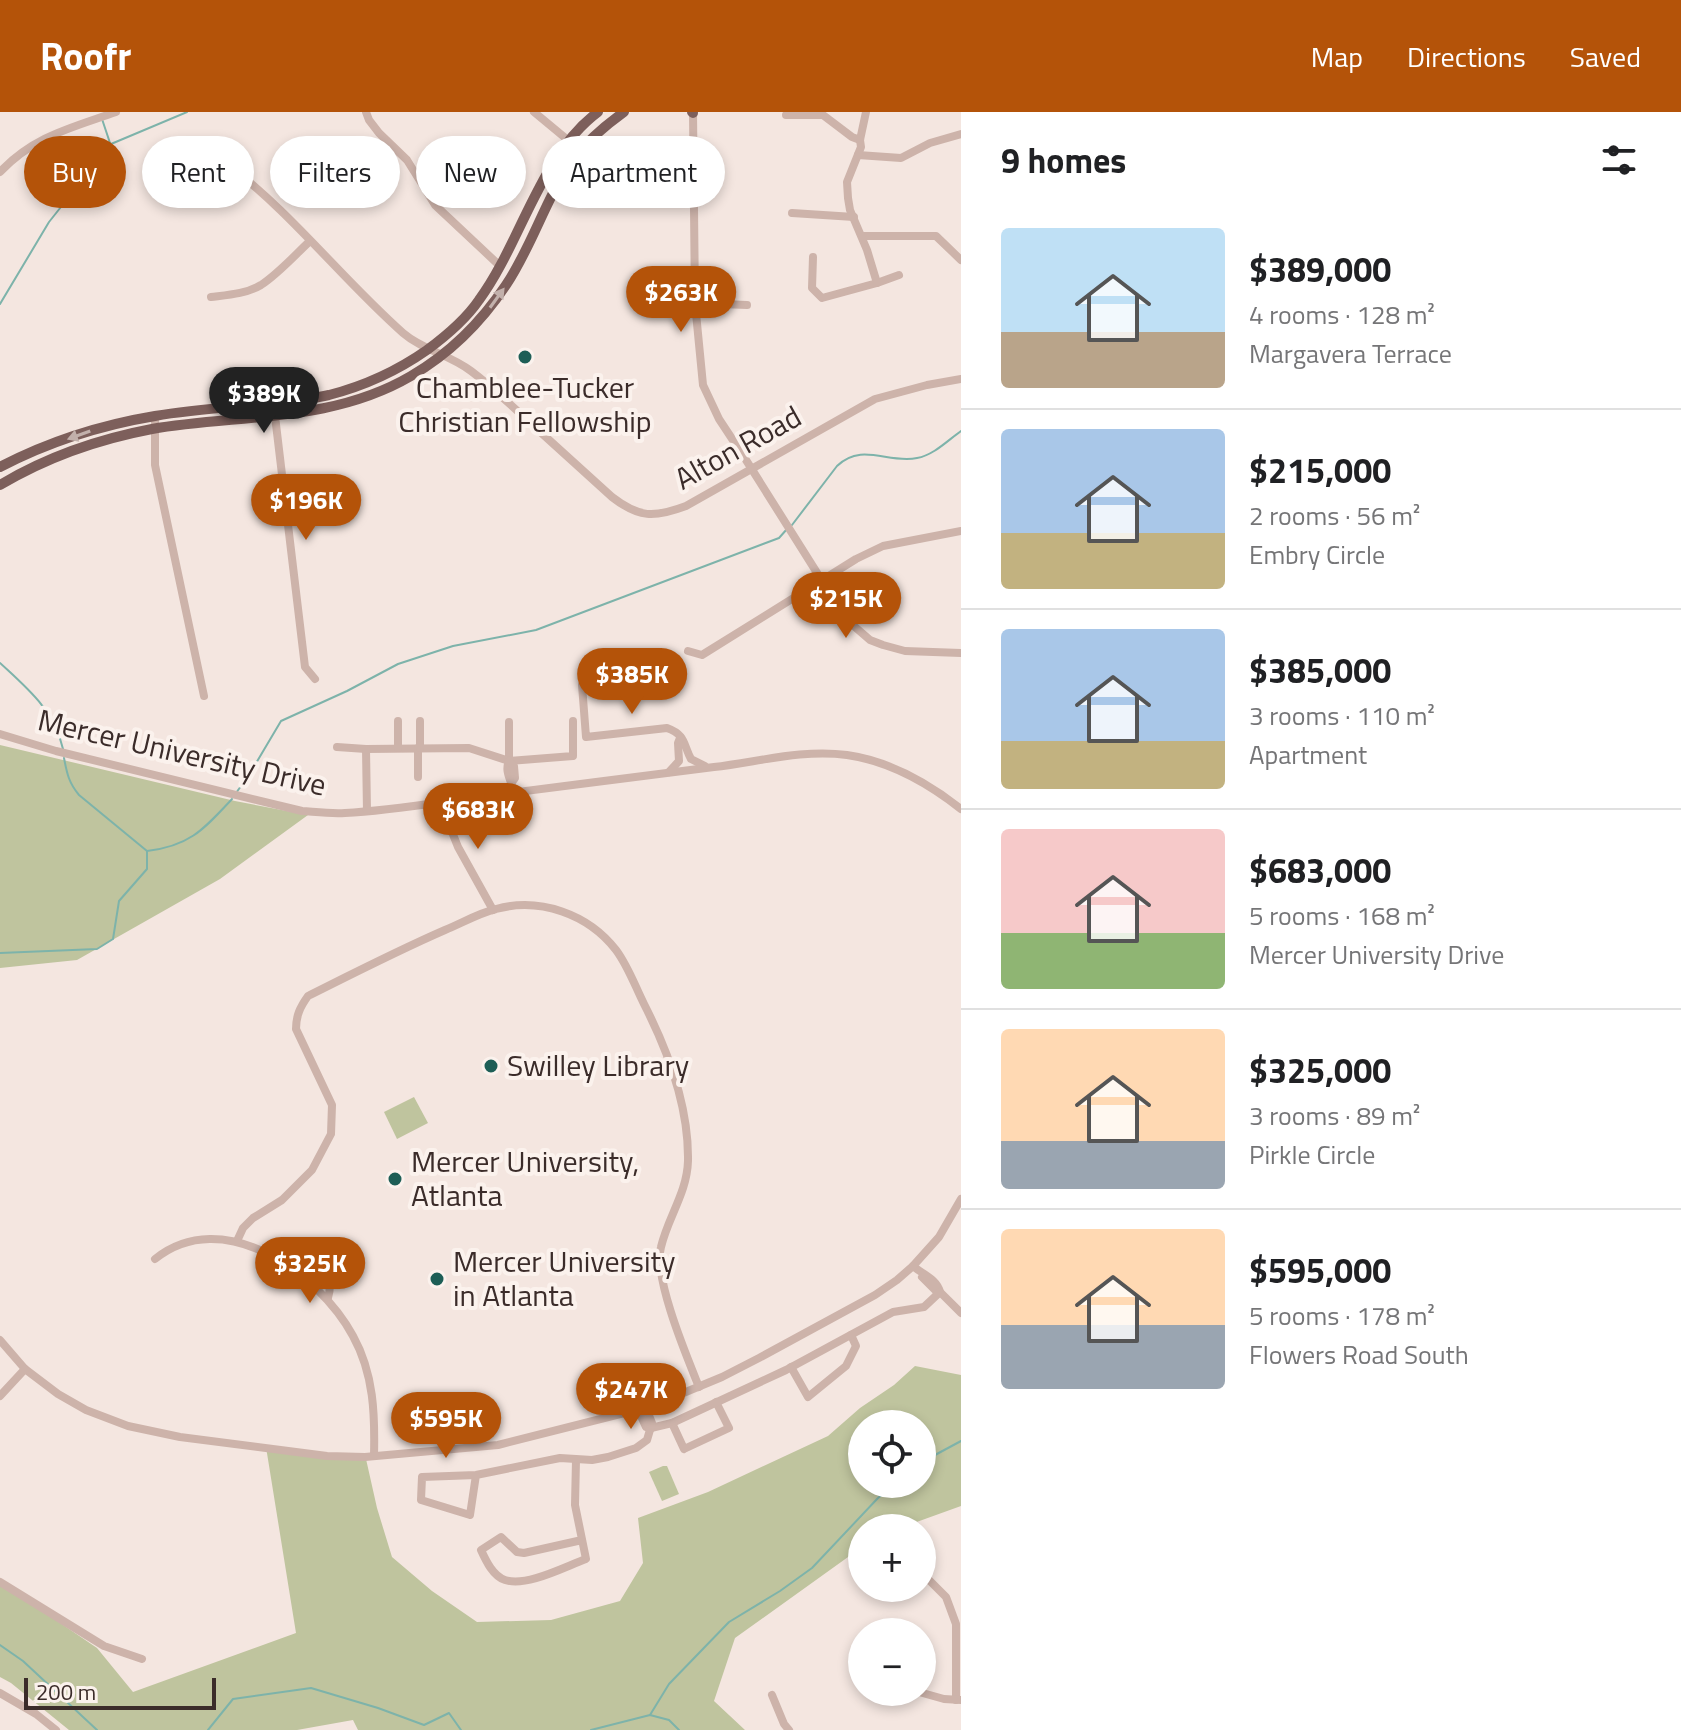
<!DOCTYPE html>
<meta charset="utf-8">
<style>
:root{--surface:#fff;--page:#f2f2f2;--text:#202124;--muted:#757577;--line:#e0e0e0;--accent:#b45309}
body{margin:0;font-family:"Titillium Web",sans-serif;background:var(--page);color:var(--text);height:100vh;display:flex;flex-direction:column;font-size:30px;white-space:nowrap}
*{box-sizing:border-box;margin:0}
p{font-size:26px;color:var(--muted)}
.icon{flex:none;width:44px;height:44px;fill:none;stroke:currentColor;stroke-width:2;stroke-linecap:round;stroke-linejoin:round}
.map{position:relative;flex:1;overflow:hidden}
.details{display:flex;flex-direction:column;background:var(--surface);width:720px}
.details>*{flex:none}
.top-card{position:absolute;left:24px;top:24px;width:760px;height:72px;display:flex;gap:16px}
.tools{position:absolute;left:848px;top:1298px;display:grid;gap:16px}
.tools a{display:grid;place-items:center;width:88px;height:88px;border-radius:50%;background:var(--surface);box-shadow:0 4px 12px #0003;font-size:40px}
.scale{position:absolute;left:24px;bottom:20px;width:192px;box-sizing:border-box;padding-left:8px;border:4px solid #3b2c2a;border-top:0;font-size:22px;line-height:28px;white-space:nowrap;color:#3b2c2a;-webkit-text-stroke:6px #fbf2ed;paint-order:stroke}
.price{position:absolute;translate:-50% -68px;padding:0 18px;border-radius:28px;background:var(--accent);color:#fff;font-size:26px;line-height:52px;filter:drop-shadow(0 2px 4px #0008)}
.price::after{content:'';position:absolute;left:50%;top:48px;width:24px;height:18px;margin-left:-12px;background:inherit;clip-path:polygon(0 0,100% 0,50% 100%)}
.price.active{background:#222;color:#fff}
ul{padding:0;list-style:none}
li{display:flex;align-items:center;gap:24px;height:200px;padding:0 40px}
li+li{border-top:2px solid var(--line)}
li span{display:grid;place-items:center;flex:none;width:224px;height:160px;border-radius:8px;color:#555}
li>.icon{margin-inline-start:auto}
span .icon{width:96px;height:96px;fill:#fffc;stroke-width:1}
li b{font-size:34px}
h2{display:flex;justify-content:space-between;align-items:center;height:96px;padding:0 40px;font-size:34px}
.pill{padding:0 28px;border-radius:36px;background:var(--surface);box-shadow:0 4px 12px #0003;font-size:28px;line-height:72px}
.pill.active{background:var(--accent);color:#fff}
header{display:flex;align-items:center;gap:48px;box-sizing:border-box;height:112px;padding:0 40px;background:var(--accent);color:#fff}
header strong{font-size:38px}
nav{display:flex;gap:44px;margin-inline-start:auto;font-size:28px}
main{display:flex;flex:1;min-height:0}
.map>svg:first-child{display:block}
.green{fill:#bfc49e;fill-rule:evenodd}
.lines{fill:none;stroke-linecap:round;stroke-linejoin:round}
.stream{stroke:#7db3aa;stroke-width:2}
.minor{stroke:#cdb3aa;stroke-width:8}
.major{stroke:#7d5f5b;stroke-width:10}
.oneway{fill:#c2b0ab}
.poi-dot{fill:#1d5e56;stroke:#fbf2ed;stroke-width:3}
.labels{text-anchor:middle;stroke-width:8;stroke-linejoin:round;paint-order:stroke}
.poi-label{font-size:30px;fill:#3b2c2a;stroke:#fbf2ed;text-anchor:start}
.street-label{font-size:30px;fill:#3b2c2a;stroke:#fbf2ed}
</style>
<header>
<strong>Roofr</strong>
<nav><a>Map</a><a>Directions</a><a>Saved</a></nav>
</header>
<main>
<div class="map">
<svg width="961" height="1618" viewBox="0 0 961 1618">
<rect width="100%" height="100%" fill="#f4e6e0"/>
<g class="green">
<path d="M 0,633 L 235,689 L 308,703 L 220,767 L 77,848 L 0,856 Z"/>
<path d="M 414,985 L 428,1011 L 397,1027 L 384,1000 Z"/>
<path d="M 915,1254 L 961,1263 L 961,1394 L 900,1416 L 862,1416 L 862,1435 L 735,1526 L 714,1589 L 745,1618 L 358,1618 L 353,1608 L 297,1618 L 69,1618 L 11,1571 L 0,1565 L 0,1470 L 97,1536 L 133,1580 L 296,1521 L 266,1335 L 366,1347 L 377,1396 L 392,1445 L 432,1479 L 477,1510 L 551,1508 L 620,1489 L 643,1451 L 638,1406 L 708,1380 L 828,1324 L 860,1296 L 894,1273 ZM 862,1312 L 922,1312 L 922,1372 L 862,1372 Z"/>
<path d="M 663,1354 L 667,1354 L 679,1382 L 662,1389 L 649,1360 Z"/>
</g>
<g class="lines">
<g class="stream">
<path d="M 102,7 L 110,31"/>
<path d="M 0,192 L 49,110 L 111,32 L 187,0"/>
<path d="M 792,413 L 837,354 C 862,330 888,352 917,346 C 934,343 948,328 961,319"/>
<path d="M 0,551 C 28,577 54,598 63,637"/>
<path d="M 236,681 L 249,663 L 281,609 L 347,579 L 398,552 L 453,534 L 536,518 L 779,426 L 787,417"/>
<path d="M 147,739 C 190,734 204,717 232,687"/>
<path d="M 0,841 L 97,837 L 113,827 L 119,789 L 147,757 L 147,739 L 79,683 C 69,671 67,662 64,646"/>
<path d="M 922,1350 L 961,1329"/>
<path d="M 0,1533 L 23,1549 L 97,1618"/>
<path d="M 650,1603 L 669,1572 L 729,1510 L 780,1479 L 812,1456 L 878,1386 L 895,1372"/>
<path d="M 208,1618 L 233,1587 L 311,1576 L 378,1596 L 424,1613 L 449,1601 L 461,1618"/>
<path d="M 591,1618 L 650,1603 L 669,1608 L 679,1618"/>
</g>
<g class="minor">
<path d="M 366,0 L 369,8 L 379,21 L 407,48 L 435,93 L 500,154"/>
<path d="M 534,0 L 569,29"/>
<path d="M 693,0 L 695,191 L 703,273 L 719,307 L 746,348 L 836,491 L 855,515 L 870,528 L 883,533 L 905,539 L 961,541"/>
<path d="M 786,3 L 823,3 L 852,25 L 860,28"/>
<path d="M 858,43 L 901,46 L 930,31 L 961,22"/>
<path d="M 0,60 C 34,24 71,16 116,0"/>
<path d="M 175,85 C 189,73 207,49 227,52 C 292,101 342,167 403,221 C 424,239 449,242 471,259 C 491,274 509,291 526,307 C 555,333 583,359 612,385 C 639,406 654,406 686,394 L 875,287 L 927,273 L 961,267"/>
<path d="M 792,101 L 854,105"/>
<path d="M 862,124 L 936,124 L 961,148"/>
<path d="M 813,145 L 812,176 L 822,186 L 877,171 L 867,138 L 850,98 L 848,86 L 847,70 L 861,35 L 860,28 L 866,0"/>
<path d="M 877,171 L 899,163"/>
<path d="M 211,185 C 227,183 246,182 261,173 C 278,162 295,143 310,129"/>
<path d="M 695,191 L 747,193"/>
<path d="M 155,304 L 155,353 L 204,584"/>
<path d="M 275,304 L 305,555 L 315,567"/>
<path d="M 688,539 L 702,543 L 856,447 L 883,434 L 961,419"/>
<path d="M 582,573 L 586,625 L 667,616 C 686,623 683,632 691,647 L 705,654"/>
<path d="M 509,610 L 509,649 C 504,660 512,669 514,681"/>
<path d="M 0,622 L 56,639 L 302,699 C 316,700 331,702 345,701 C 389,699 434,691 478,685 C 557,675 635,665 714,655 C 758,650 802,637 847,643 C 889,649 928,671 961,697"/>
<path d="M 337,635 L 366,637 L 469,636 L 509,649 L 573,644 L 573,609"/>
<path d="M 398,636 L 398,609"/>
<path d="M 418,636 L 418,665"/>
<path d="M 420,636 L 420,609"/>
<path d="M 366,637 L 367,699"/>
<path d="M 509,649 L 514,654 L 515,666 L 512,670"/>
<path d="M 669,660 L 679,649 L 678,631 L 680,626"/>
<path d="M 440,690 L 458,735 L 493,798"/>
<path d="M 237,1129 L 243,1116 L 253,1106 L 282,1088 L 312,1058 L 331,1022 L 332,993 L 296,917 C 296,904 300,895 308,884 C 354,861 399,838 445,818 C 462,811 479,801 496,797 C 540,785 588,802 616,838 C 628,854 635,874 644,892 C 668,939 689,995 688,1049 C 687,1081 668,1105 661,1135 C 653,1165 687,1245 699,1275"/>
<path d="M 262,1140 C 267,1137 273,1134 279,1132 C 313,1124 337,1155 328,1186"/>
<path d="M 155,1147 C 223,1092 319,1161 353,1224 C 374,1262 375,1303 374,1344"/>
<path d="M 913,1154 C 922,1162 937,1167 940,1180 L 936,1179 L 922,1165"/>
<path d="M 0,1228 L 25,1257 L 58,1282 L 86,1298 L 128,1314 L 180,1325 L 327,1344 L 365,1345 L 498,1333 L 652,1294 L 722,1265 L 759,1246 L 875,1183 L 897,1168 L 913,1154 L 939,1125 L 961,1087"/>
<path d="M 791,1255 L 808,1285 L 846,1254 L 856,1234 L 851,1223"/>
<path d="M 0,1284 L 25,1257"/>
<path d="M 642,1297 L 641,1304 L 646,1315 L 651,1316"/>
<path d="M 672,1311 L 684,1337 L 729,1316 L 716,1290"/>
<path d="M 651,1316 L 672,1311 L 786,1258 L 893,1200 L 924,1195 L 940,1180 L 961,1201"/>
<path d="M 576,1348 L 575,1393 L 586,1447 C 564,1455 527,1475 505,1468 C 493,1464 486,1449 481,1438 L 501,1425 L 517,1440 L 524,1441 L 582,1428"/>
<path d="M 476,1363 L 470,1403 L 421,1388 L 422,1365 L 476,1363 L 560,1346 L 592,1348 L 608,1345 L 636,1336 L 647,1328 L 652,1311 L 648,1301 L 642,1297"/>
<path d="M 927,1466 L 946,1485 L 956,1512 L 956,1588"/>
<path d="M 0,1470 L 104,1534 L 142,1547"/>
<path d="M 856,1543 L 862,1547"/>
<path d="M 919,1580 L 944,1587 L 961,1588"/>
<path d="M 0,1581 L 36,1602 L 56,1618"/>
<path d="M 772,1583 L 784,1612 L 789,1618"/>
</g>
<g class="major">
<path d="M 692,0 L 693,1"/>
<path d="M 0,355 C 48,330 101,313 155,304 C 194,297 235,295 275,291 C 293,289 311,287 329,283 C 364,274 397,259 427,238 C 446,224 466,207 479,188 C 521,131 540,43 598,0"/>
<path d="M 0,373 C 47,345 99,327 152,317 C 240,302 331,311 411,264 C 449,242 482,209 506,173 C 533,133 546,84 575,45 C 589,27 606,13 624,0"/>
</g>
</g>
<defs><path id="oneway-solid" d="M-6-.8H1V-3.2L6.5 0L1 3.2V.8H-6Z" transform="scale(2)"/></defs>
<g class="oneway">
<use href="#oneway-solid" transform="translate(497 186) rotate(-54)"/>
<use href="#oneway-solid" transform="translate(79 323) rotate(160)"/>
</g>
<g class="poi-dot">
<circle cx="525" cy="245" r="8"/>
<circle cx="491" cy="954" r="8"/>
<circle cx="395" cy="1067" r="8"/>
<circle cx="437" cy="1167" r="8"/>
</g>
<g class="labels">
<g class="poi-label">
<text x="525" y="286" text-anchor="middle">Chamblee-Tucker<tspan x="525" dy="34">Christian Fellowship</tspan></text>
<text x="507" y="964">Swilley Library</text>
<text x="411" y="1060">Mercer University,<tspan x="411" dy="34">Atlanta</tspan></text>
<text x="453" y="1160">Mercer University<tspan x="453" dy="34">in Atlanta</tspan></text>
</g>
<g class="street-label">
<text transform="translate(738 336) rotate(-29)" y="10">Alton Road</text>
<text transform="translate(182 641) rotate(13)" y="10">Mercer University Drive</text>
</g>
</g>
</svg>
<div class="tools">
<a><svg class="icon" aria-label="locate" viewBox="0 0 24 24"><circle cx="12" cy="12" r="6"/><path d="M12 2v4M12 18v4M2 12h4M18 12h4"/></svg></a>
<a>+</a>
<a>−</a>
</div>
<div class="scale">200 m</div>
<b class="price" style="left:681px;top:222px">$263K</b>
<b class="price active" style="left:264px;top:323px">$389K</b>
<b class="price" style="left:306px;top:430px">$196K</b>
<b class="price" style="left:846px;top:528px">$215K</b>
<b class="price" style="left:632px;top:604px">$385K</b>
<b class="price" style="left:478px;top:739px">$683K</b>
<b class="price" style="left:310px;top:1193px">$325K</b>
<b class="price" style="left:631px;top:1319px">$247K</b>
<b class="price" style="left:446px;top:1348px">$595K</b>
<div class="top-card">
<a class="pill active">Buy</a>
<a class="pill">Rent</a>
<a class="pill">Filters</a>
<a class="pill">New</a>
<a class="pill">Apartment</a>
</div>
</div>
<section class="details">
<h2>9 homes<svg class="icon" aria-label="filters" viewBox="0 0 24 24"><path d="M4 7h16M4 17h16"/><circle cx="9" cy="7" r="2"/><circle cx="15" cy="17" r="2"/></svg></h2>
<ul>
<li><span style="background:linear-gradient(#bfe0f5 65%,#b9a48a 0)"><svg class="icon" aria-label="home" viewBox="0 0 24 24"><path d="M3 11l9-7 9 7M6 9v11h12V9"/></svg></span><div><b>$389,000</b><p>4 rooms · 128 m²</p><p>Margavera Terrace</p></div></li>
<li><span style="background:linear-gradient(#a9c7e8 65%,#c2b280 0)"><svg class="icon" aria-label="home" viewBox="0 0 24 24"><path d="M3 11l9-7 9 7M6 9v11h12V9"/></svg></span><div><b>$215,000</b><p>2 rooms · 56 m²</p><p>Embry Circle</p></div></li>
<li><span style="background:linear-gradient(#a9c7e8 70%,#c2b280 0)"><svg class="icon" aria-label="home" viewBox="0 0 24 24"><path d="M3 11l9-7 9 7M6 9v11h12V9"/></svg></span><div><b>$385,000</b><p>3 rooms · 110 m²</p><p>Apartment</p></div></li>
<li><span style="background:linear-gradient(#f6c9c9 65%,#8fb573 0)"><svg class="icon" aria-label="home" viewBox="0 0 24 24"><path d="M3 11l9-7 9 7M6 9v11h12V9"/></svg></span><div><b>$683,000</b><p>5 rooms · 168 m²</p><p>Mercer University Drive</p></div></li>
<li><span style="background:linear-gradient(#ffd9b3 70%,#9aa5b1 0)"><svg class="icon" aria-label="home" viewBox="0 0 24 24"><path d="M3 11l9-7 9 7M6 9v11h12V9"/></svg></span><div><b>$325,000</b><p>3 rooms · 89 m²</p><p>Pirkle Circle</p></div></li>
<li><span style="background:linear-gradient(#ffd9b3 60%,#9aa5b1 0)"><svg class="icon" aria-label="home" viewBox="0 0 24 24"><path d="M3 11l9-7 9 7M6 9v11h12V9"/></svg></span><div><b>$595,000</b><p>5 rooms · 178 m²</p><p>Flowers Road South</p></div></li>
</ul>
</section>
</main>
